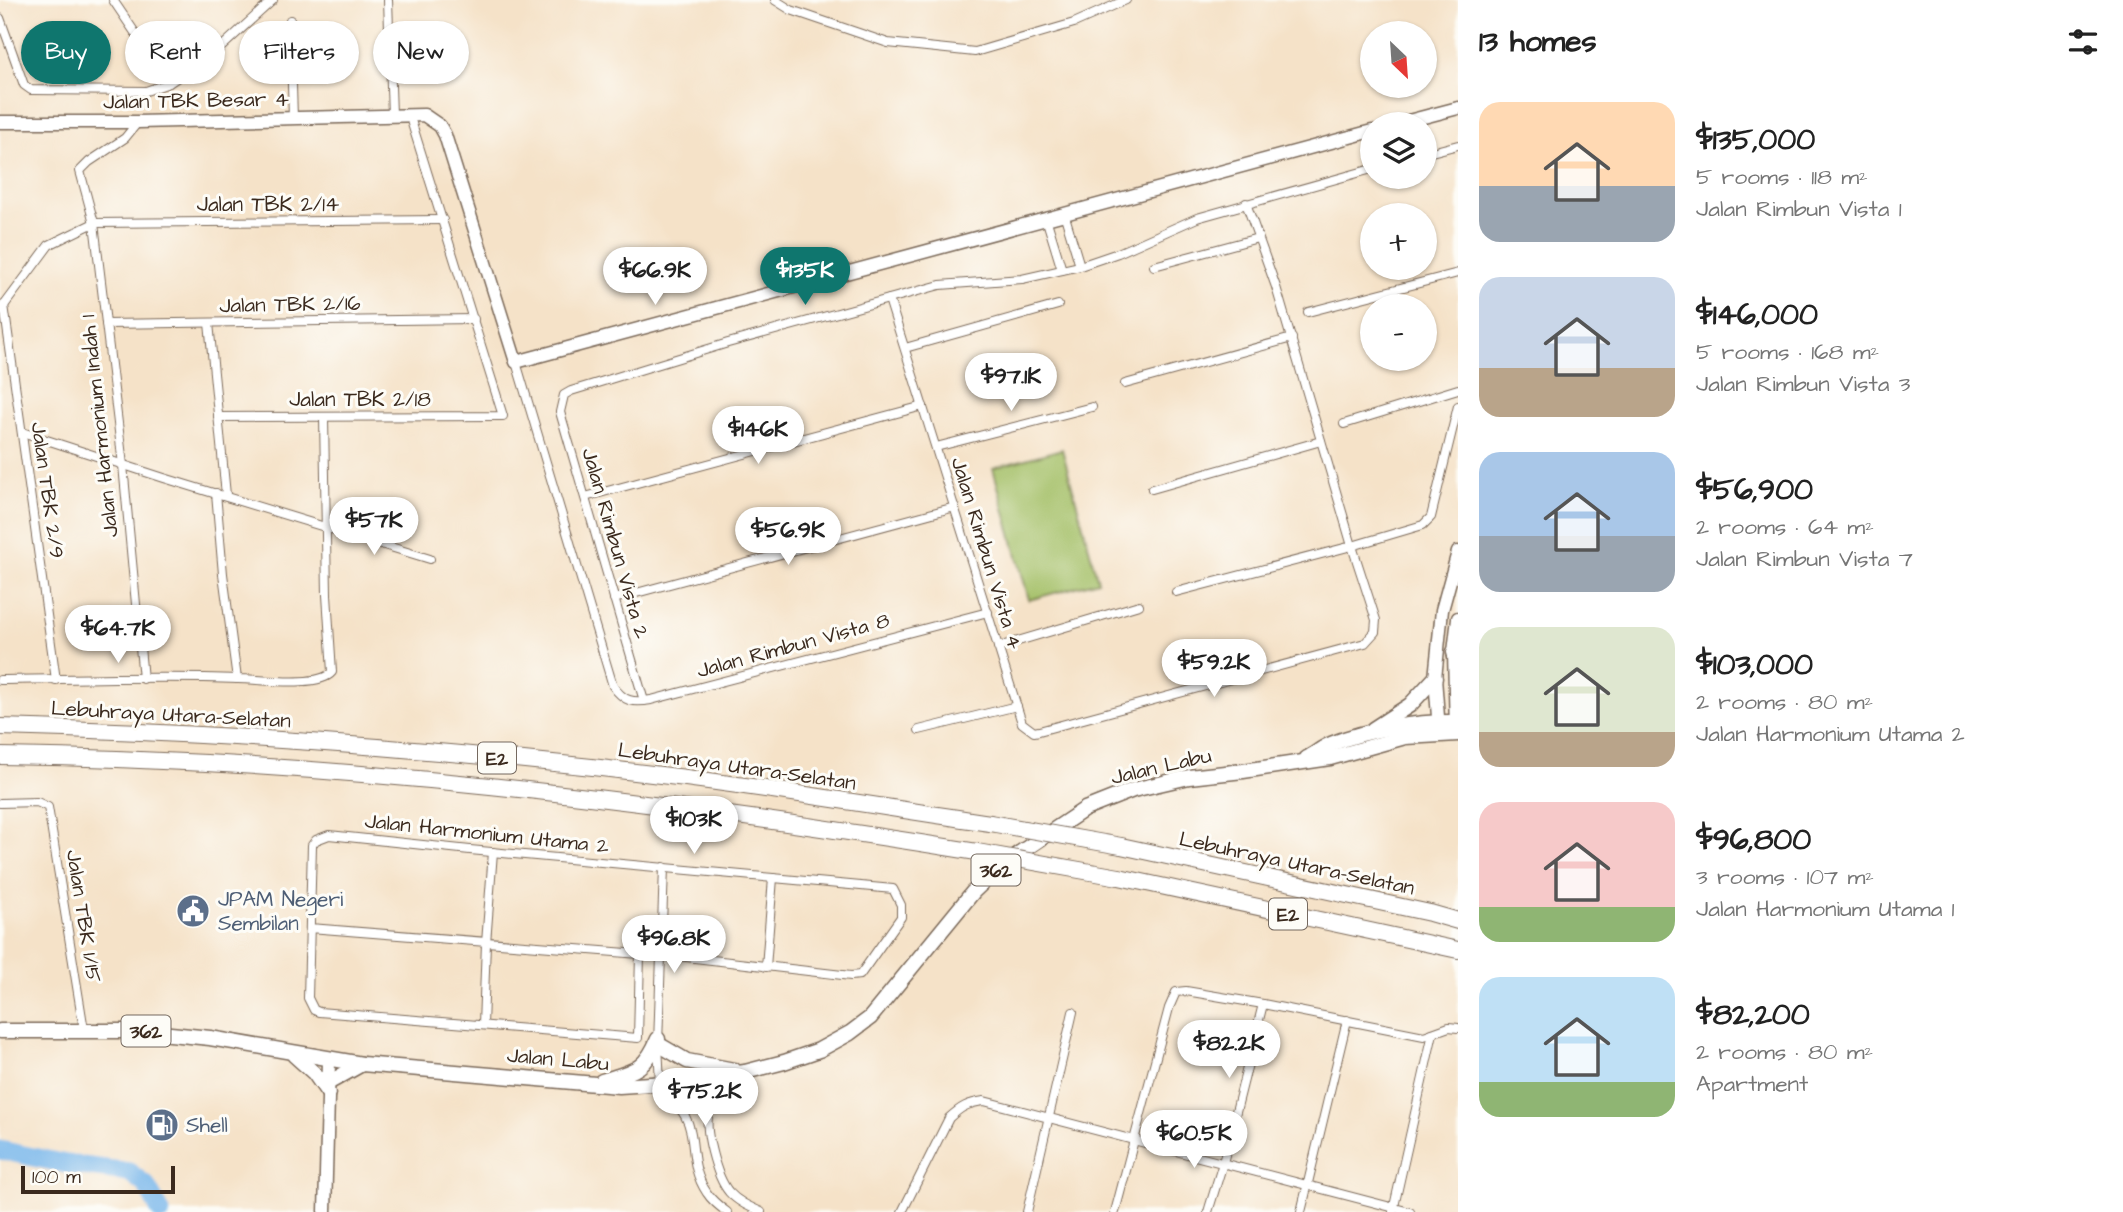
<!DOCTYPE html>
<meta charset="utf-8">
<style>
:root{--surface:#fff;--page:#f6f6f6;--text:#222;--muted:#767676;--accent:#0f766e}
body{margin:0;font-family:"Architects Daughter",sans-serif;background:var(--page);color:var(--text);height:100vh;display:flex;flex-direction:column;font-size:26px;white-space:nowrap}
*{box-sizing:border-box;margin:0}
p{font-size:23px;color:var(--muted)}
.icon{flex:none;width:38px;height:38px;fill:none;stroke:currentColor;stroke-width:2;stroke-linecap:round;stroke-linejoin:round}
.map{position:relative;flex:1;overflow:hidden}
.side{display:flex;flex-direction:column;background:var(--surface);width:665px}
.side>*{flex:none}
.hud{position:absolute;left:21px;top:21px;width:665px;height:63px;display:flex;gap:14px}
.needle{width:46px;rotate:155deg}
.fabs{position:absolute;left:1360px;top:21px;display:grid;gap:14px}
.fabs a{display:grid;place-items:center;width:77px;height:77px;border-radius:50%;background:var(--surface);box-shadow:0 2px 5px #0004;font-size:35px}
.scale{position:absolute;left:21px;bottom:18px;width:154px;box-sizing:border-box;padding-left:7px;border:4px solid #3b2a1e;border-top:0;font-size:19px;line-height:24px;white-space:nowrap;color:#3b2a1e;-webkit-text-stroke:5px #fdfcf7;paint-order:stroke}
.price{position:absolute;translate:-50% -60px;padding:0 16px;border-radius:24px;background:#fff;color:#222;font-size:23px;line-height:46px;filter:drop-shadow(0 2px 4px #0008)}
.price::after{content:'';position:absolute;left:50%;top:42px;width:21px;height:16px;margin-left:-10px;background:inherit;clip-path:polygon(0 0,100% 0,50% 100%)}
.price.current{background:var(--accent);color:#fff}
ul{padding:0;list-style:none}
li{display:flex;align-items:center;gap:21px;height:175px;padding:0 21px}
li span{display:grid;place-items:center;flex:none;width:196px;height:140px;border-radius:21px;color:#555}
li>.icon{margin-inline-start:auto}
span .icon{width:84px;height:84px;fill:#fffc;stroke-width:1}
li b{font-size:30px}
h2{display:flex;justify-content:space-between;align-items:center;height:84px;padding:0 21px;font-size:30px}
.chip{padding:0 24px;border-radius:32px;background:var(--surface);box-shadow:0 2px 5px #0004;font-size:24px;line-height:63px}
.chip.current{background:var(--accent);color:#fff}
main{display:flex;flex:1;min-height:0}
.map>svg:first-child{display:block}
.green{fill:#a4c067;stroke:#707542;stroke-width:2}
.lines{fill:none;stroke-linecap:round;stroke-linejoin:round}
.river{stroke:#76b5ea;stroke-width:19}
.street-casing{stroke:#7c6a5a;stroke-width:10}
.secondary-casing{stroke:#7c6a5a;stroke-width:15}
.primary-casing{stroke:#7c6a5a;stroke-width:17}
.highway-casing{stroke:#7c6a5a;stroke-width:18}
.street{stroke:#fff;stroke-width:8}
.secondary{stroke:#fff;stroke-width:12}
.primary{stroke:#fff;stroke-width:14}
.highway{stroke:#fff;stroke-width:16}
.highway-bridge-casing{stroke:#7c6a5a;stroke-width:18;stroke-linecap:butt}
.highway-bridge{stroke:#fff;stroke-width:16}
.labels{text-anchor:middle;stroke-width:6;stroke-linejoin:round;paint-order:stroke}
.shield{fill:#fdfcf7;stroke:#75695f;stroke-width:2}
.shield-label{font-size:19px;font-weight:bold;fill:#3b2a1e}
.street-label{font-size:21px;fill:#3b2a1e;stroke:#fdfcf7}
.service-label{font-size:21px;fill:#4e5e75;stroke:#fdfcf7;text-anchor:start}
</style>
<main>
<div class="map">
<svg width="1458" height="1212" viewBox="0 0 1458 1212">
<rect width="100%" height="100%" fill="#fdfcf7"/>
<filter id="ink" filterUnits="userSpaceOnUse"><feTurbulence type="fractalNoise" baseFrequency=".0143" numOctaves="2"/><feDisplacementMap in="SourceGraphic" scale="14" xChannelSelector="R" yChannelSelector="G"/><feConvolveMatrix kernelMatrix="1 2 1 2 8 2 1 2 1" color-interpolation-filters="sRGB"/></filter>
<filter id="wash" filterUnits="userSpaceOnUse"><feTurbulence type="fractalNoise" baseFrequency=".00686" numOctaves="4" result="noise"/><feDisplacementMap in="SourceGraphic" scale="28" xChannelSelector="R" yChannelSelector="G"/><feGaussianBlur stdDeviation="1.57" result="paint"/><feColorMatrix in="noise" values="0 0 0 0 0 0 0 0 0 0 0 0 0 0 0 0 0 1.4 0 .05"/><feComposite in="paint" operator="in"/></filter>
<g filter="url(#wash)">
<rect width="100%" height="100%" fill="#f5e2c8"/>
<path class="green" d="M 1062,449 L 1098,581 L 1029,600 L 993,468 Z"/>
<g class="lines">
<path class="river" d="M 0,1150 L 66,1164 L 129,1172 L 146,1185 L 161,1212"/>
</g>
</g>
<g filter="url(#ink)">
<g class="lines">
<defs>
<g id="street">
<path d="M 113,0 L 169,83"/>
<path d="M 388,0 L 392,115"/>
<path d="M 775,0 L 791,10 L 888,43 L 975,52 L 1074,23 L 1126,0"/>
<path d="M 0,18 L 24,85 L 31,90 L 146,91 L 169,83 L 217,51 L 273,0"/>
<path d="M 290,20 L 293,118"/>
<path d="M 138,122 L 125,138 L 89,162 L 80,171 L 94,223 L 123,465 L 143,679"/>
<path d="M 1424,154 L 1458,145"/>
<path d="M 1064,213 L 1080,266"/>
<path d="M 1046,218 L 1062,270"/>
<path d="M 1154,266 L 1258,238"/>
<path d="M 889,299 L 1022,723 L 1034,732 L 1039,731 L 1365,643 L 1375,632 L 1376,620 L 1352,546 L 1276,287 L 1246,203"/>
<path d="M 4,305 L 56,680"/>
<path d="M 0,311 L 49,245 L 94,223 L 443,220"/>
<path d="M 1308,312 L 1458,273"/>
<path d="M 209,323 L 226,495"/>
<path d="M 106,324 L 474,319"/>
<path d="M 905,348 L 1058,305"/>
<path d="M 516,362 L 613,686 C 624,702 633,703 651,700 L 988,612"/>
<path d="M 1125,384 L 1292,338"/>
<path d="M 218,417 L 503,416 L 409,114"/>
<path d="M 1344,424 L 1458,389"/>
<path d="M 22,432 L 164,478 L 430,559"/>
<path d="M 936,447 L 1092,407"/>
<path d="M 1152,489 L 1321,441"/>
<path d="M 216,493 L 223,574 L 237,679"/>
<path d="M 585,497 L 923,406"/>
<path d="M 1176,592 L 1352,546 L 1423,525 L 1431,517 L 1458,406"/>
<path d="M 614,599 L 955,507"/>
<path d="M 998,647 L 1139,605"/>
<path d="M 0,680 C 79,679 159,676 238,679 C 259,679 319,688 332,672 L 327,595 L 324,417"/>
<path d="M 644,701 L 560,412 L 564,395 L 571,391 L 728,343 L 940,285 L 1022,279 L 1080,266 L 1118,253 L 1197,218 L 1372,169"/>
<path d="M 919,730 L 1017,706"/>
<path d="M 0,803 L 37,802 L 48,807 L 84,1030"/>
<path d="M 310,928 L 640,954 L 638,1038 L 319,1012 L 314,1010 L 308,998 L 312,845 L 316,840 L 329,835 L 470,850 L 850,885 L 893,889 L 901,905 L 901,917 L 860,975 L 851,976 L 660,954"/>
<path d="M 766,967 L 773,878"/>
<path d="M 483,1025 L 486,943 L 493,852"/>
<path d="M 743,1074 C 732,1085 717,1095 710,1110 C 702,1127 717,1178 729,1192 C 738,1202 750,1207 761,1212"/>
<path d="M 660,1084 L 658,1044 L 664,867"/>
<path d="M 651,1087 C 712,1118 679,1151 707,1193 C 712,1201 720,1207 727,1212"/>
<path d="M 1393,1211 L 1433,1033"/>
<path d="M 902,1212 L 949,1118 C 961,1107 968,1103 984,1101 L 1410,1212"/>
<path d="M 1027,1212 L 1073,1012"/>
<path d="M 1115,1212 L 1169,1008 L 1176,992 L 1186,991 L 1263,1004 L 1424,1036 L 1449,1027 L 1458,1028"/>
<path d="M 1208,1212 L 1223,1163 L 1263,1004"/>
<path d="M 1301,1212 L 1347,1020"/>
</g>
<g id="secondary">
<path d="M 0,122 L 138,122 L 424,115 L 440,126 L 445,135 L 516,362 L 1372,131"/>
<path d="M 1397,124 L 1458,108"/>
<path d="M 1456,729 L 1454,652 L 1458,618"/>
<path d="M 1439,730 L 1435,678 L 1442,610 L 1458,552"/>
<path d="M 325,1212 L 329,1060"/>
</g>
<g id="primary">
<path d="M 1454,652 L 1458,666"/>
<path d="M 1373,729 L 1410,705 L 1435,678"/>
<path d="M 1307,758 C 1315,754 1323,747 1331,744 C 1368,729 1418,721 1458,722"/>
<path d="M 0,1031 L 141,1031 L 210,1038 L 362,1064 L 619,1086 L 682,1082 L 745,1072 L 784,1062 L 819,1050 L 850,1033 L 870,1018 L 973,892 L 1000,866 L 1085,809 L 1133,790 L 1189,777 L 1243,771 L 1330,758 L 1405,737 L 1458,734"/>
<path d="M 658,1044 L 687,1061 L 734,1070"/>
<path d="M 294,1055 L 314,1073 L 328,1093"/>
<path d="M 602,1081 C 633,1071 645,1071 658,1039"/>
<path d="M 328,1083 L 362,1064"/>
</g>
<g id="highway">
<path d="M 0,727 C 229,733 459,750 686,778 C 787,791 889,808 990,823"/>
<path d="M 0,756 C 328,760 654,800 977,852"/>
<path d="M 1121,846 L 1430,913 L 1458,921"/>
<path d="M 1119,877 L 1458,950"/>
</g>
</defs>
<use href="#street" class="street-casing"/>
<use href="#secondary" class="secondary-casing"/>
<use href="#primary" class="primary-casing"/>
<use href="#highway" class="highway-casing"/>
<use href="#street" class="street"/>
<use href="#secondary" class="secondary"/>
<use href="#primary" class="primary"/>
<use href="#highway" class="highway"/>
<defs>
<g id="highway-bridge">
<path d="M 990,823 L 1121,846"/>
<path d="M 977,852 L 1119,877"/>
</g>
</defs>
<use href="#highway-bridge" class="highway-bridge-casing"/>
<use href="#highway-bridge" class="highway-bridge"/>
</g>
</g>
<defs>
<symbol id="civic-disc" viewBox="-11 -11 22 22"><circle r="9.5" fill="#5c6f8a" stroke="#fdfcf7"/><path d="M-.6-6.5H3V-4.5H.6V-3L4-1V1h2V6H-6V1h2V-1L-.6-3ZM-1.2 2.5V6h2.4V2.5Z" fill="#fff"/></symbol>
<symbol id="fuel-disc" viewBox="-11 -11 22 22"><circle r="9.5" fill="#5c6f8a" stroke="#fdfcf7"/><path d="M-5.5-6h7V0h2V4h1.3V-2.5L3-4.5l.8-.8L6-3V5H2.5V1h-1V6h-7ZM-4.2-4.7v3.2H.2V-4.7Z" fill="#fff"/></symbol>
</defs>
<g fill-rule="evenodd">
<use href="#civic-disc" x="174" y="892" width="38" height="38"/>
<use href="#fuel-disc" x="143" y="1106" width="38" height="38"/>
</g>
<g class="labels">
<g class="shield">
<rect x="478" y="742.5" width="38" height="31" rx="5"/>
<rect x="971.5" y="854.5" width="49" height="31" rx="5"/>
<rect x="1269" y="898.5" width="38" height="31" rx="5"/>
<rect x="121.5" y="1015.5" width="49" height="31" rx="5"/>
</g>
<g class="shield-label">
<text x="497" y="765">E2</text>
<text x="996" y="877">362</text>
<text x="1288" y="921">E2</text>
<text x="146" y="1038">362</text>
</g>
<g class="street-label">
<text transform="translate(196 100) rotate(-1)" y="7">Jalan TBK Besar 4</text>
<text x="268" y="211">Jalan TBK 2/14</text>
<text transform="translate(290 304) rotate(-1)" y="7">Jalan TBK 2/16</text>
<text x="360" y="406">Jalan TBK 2/18</text>
<text transform="translate(99 426) rotate(-96)" y="7">Jalan Harmonium Indah 1</text>
<text transform="translate(48 490) rotate(82)" y="7">Jalan TBK 2/9</text>
<text transform="translate(616 543) rotate(74)" y="7">Jalan Rimbun Vista 2</text>
<text transform="translate(987 553) rotate(73)" y="7">Jalan Rimbun Vista 4</text>
<text transform="translate(793 645) rotate(-15)" y="7">Jalan Rimbun Vista 8</text>
<text transform="translate(171 714) rotate(3)" y="7">Lebuhraya Utara–Selatan</text>
<text transform="translate(737 766) rotate(8)" y="7">Lebuhraya Utara–Selatan</text>
<text transform="translate(1161 766) rotate(-13)" y="7">Jalan Labu</text>
<text transform="translate(487 833) rotate(6)" y="7">Jalan Harmonium Utama 2</text>
<text transform="translate(1297 863) rotate(12)" y="7">Lebuhraya Utara–Selatan</text>
<text transform="translate(84 916) rotate(81)" y="7">Jalan TBK 1/15</text>
<text transform="translate(558 1059) rotate(5)" y="7">Jalan Labu</text>
</g>
<g class="service-label">
<text x="218" y="906">JPAM Negeri<tspan x="218" dy="24">Sembilan</tspan></text>
<text x="186" y="1132">Shell</text>
</g>
</g>
</svg>
<div class="fabs">
<a><svg class="needle" viewBox="-14 -14 28 28"><path d="M0-13l5 13h-10z" fill="#e53935"/><path d="M0 13l5-13h-10z" fill="#767676"/></svg></a>
<a><svg class="icon" aria-label="layers" viewBox="0 0 24 24"><path d="M12 4l9 5-9 5-9-5zM3 14l9 5 9-5"/></svg></a>
<a>+</a>
<a>−</a>
</div>
<div class="scale">100 m</div>
<b class="price" style="left:655px;top:307px">$66.9K</b>
<b class="price current" style="left:805px;top:307px">$135K</b>
<b class="price" style="left:1011px;top:413px">$97.1K</b>
<b class="price" style="left:758px;top:466px">$146K</b>
<b class="price" style="left:374px;top:557px">$57K</b>
<b class="price" style="left:788px;top:567px">$56.9K</b>
<b class="price" style="left:118px;top:665px">$64.7K</b>
<b class="price" style="left:1214px;top:699px">$59.2K</b>
<b class="price" style="left:694px;top:856px">$103K</b>
<b class="price" style="left:674px;top:975px">$96.8K</b>
<b class="price" style="left:1229px;top:1080px">$82.2K</b>
<b class="price" style="left:705px;top:1128px">$75.2K</b>
<b class="price" style="left:1194px;top:1170px">$60.5K</b>
<div class="hud">
<a class="chip current">Buy</a>
<a class="chip">Rent</a>
<a class="chip">Filters</a>
<a class="chip">New</a>
</div>
</div>
<section class="side">
<h2>13 homes<svg class="icon" aria-label="filters" viewBox="0 0 24 24"><path d="M4 7h16M4 17h16"/><circle cx="9" cy="7" r="2"/><circle cx="15" cy="17" r="2"/></svg></h2>
<ul>
<li><span style="background:linear-gradient(#ffd9b3 60%,#9aa5b1 0)"><svg class="icon" aria-label="home" viewBox="0 0 24 24"><path d="M3 11l9-7 9 7M6 9v11h12V9"/></svg></span><div><b>$135,000</b><p>5 rooms · 118 m²</p><p>Jalan Rimbun Vista 1</p></div></li>
<li><span style="background:linear-gradient(#c9d6e8 65%,#b9a48a 0)"><svg class="icon" aria-label="home" viewBox="0 0 24 24"><path d="M3 11l9-7 9 7M6 9v11h12V9"/></svg></span><div><b>$146,000</b><p>5 rooms · 168 m²</p><p>Jalan Rimbun Vista 3</p></div></li>
<li><span style="background:linear-gradient(#a9c7e8 60%,#9aa5b1 0)"><svg class="icon" aria-label="home" viewBox="0 0 24 24"><path d="M3 11l9-7 9 7M6 9v11h12V9"/></svg></span><div><b>$56,900</b><p>2 rooms · 64 m²</p><p>Jalan Rimbun Vista 7</p></div></li>
<li><span style="background:linear-gradient(#dfe7d0 75%,#b9a48a 0)"><svg class="icon" aria-label="home" viewBox="0 0 24 24"><path d="M3 11l9-7 9 7M6 9v11h12V9"/></svg></span><div><b>$103,000</b><p>2 rooms · 80 m²</p><p>Jalan Harmonium Utama 2</p></div></li>
<li><span style="background:linear-gradient(#f6c9c9 75%,#8fb573 0)"><svg class="icon" aria-label="home" viewBox="0 0 24 24"><path d="M3 11l9-7 9 7M6 9v11h12V9"/></svg></span><div><b>$96,800</b><p>3 rooms · 107 m²</p><p>Jalan Harmonium Utama 1</p></div></li>
<li><span style="background:linear-gradient(#bfe0f5 75%,#8fb573 0)"><svg class="icon" aria-label="home" viewBox="0 0 24 24"><path d="M3 11l9-7 9 7M6 9v11h12V9"/></svg></span><div><b>$82,200</b><p>2 rooms · 80 m²</p><p>Apartment</p></div></li>
</ul>
</section>
</main>
